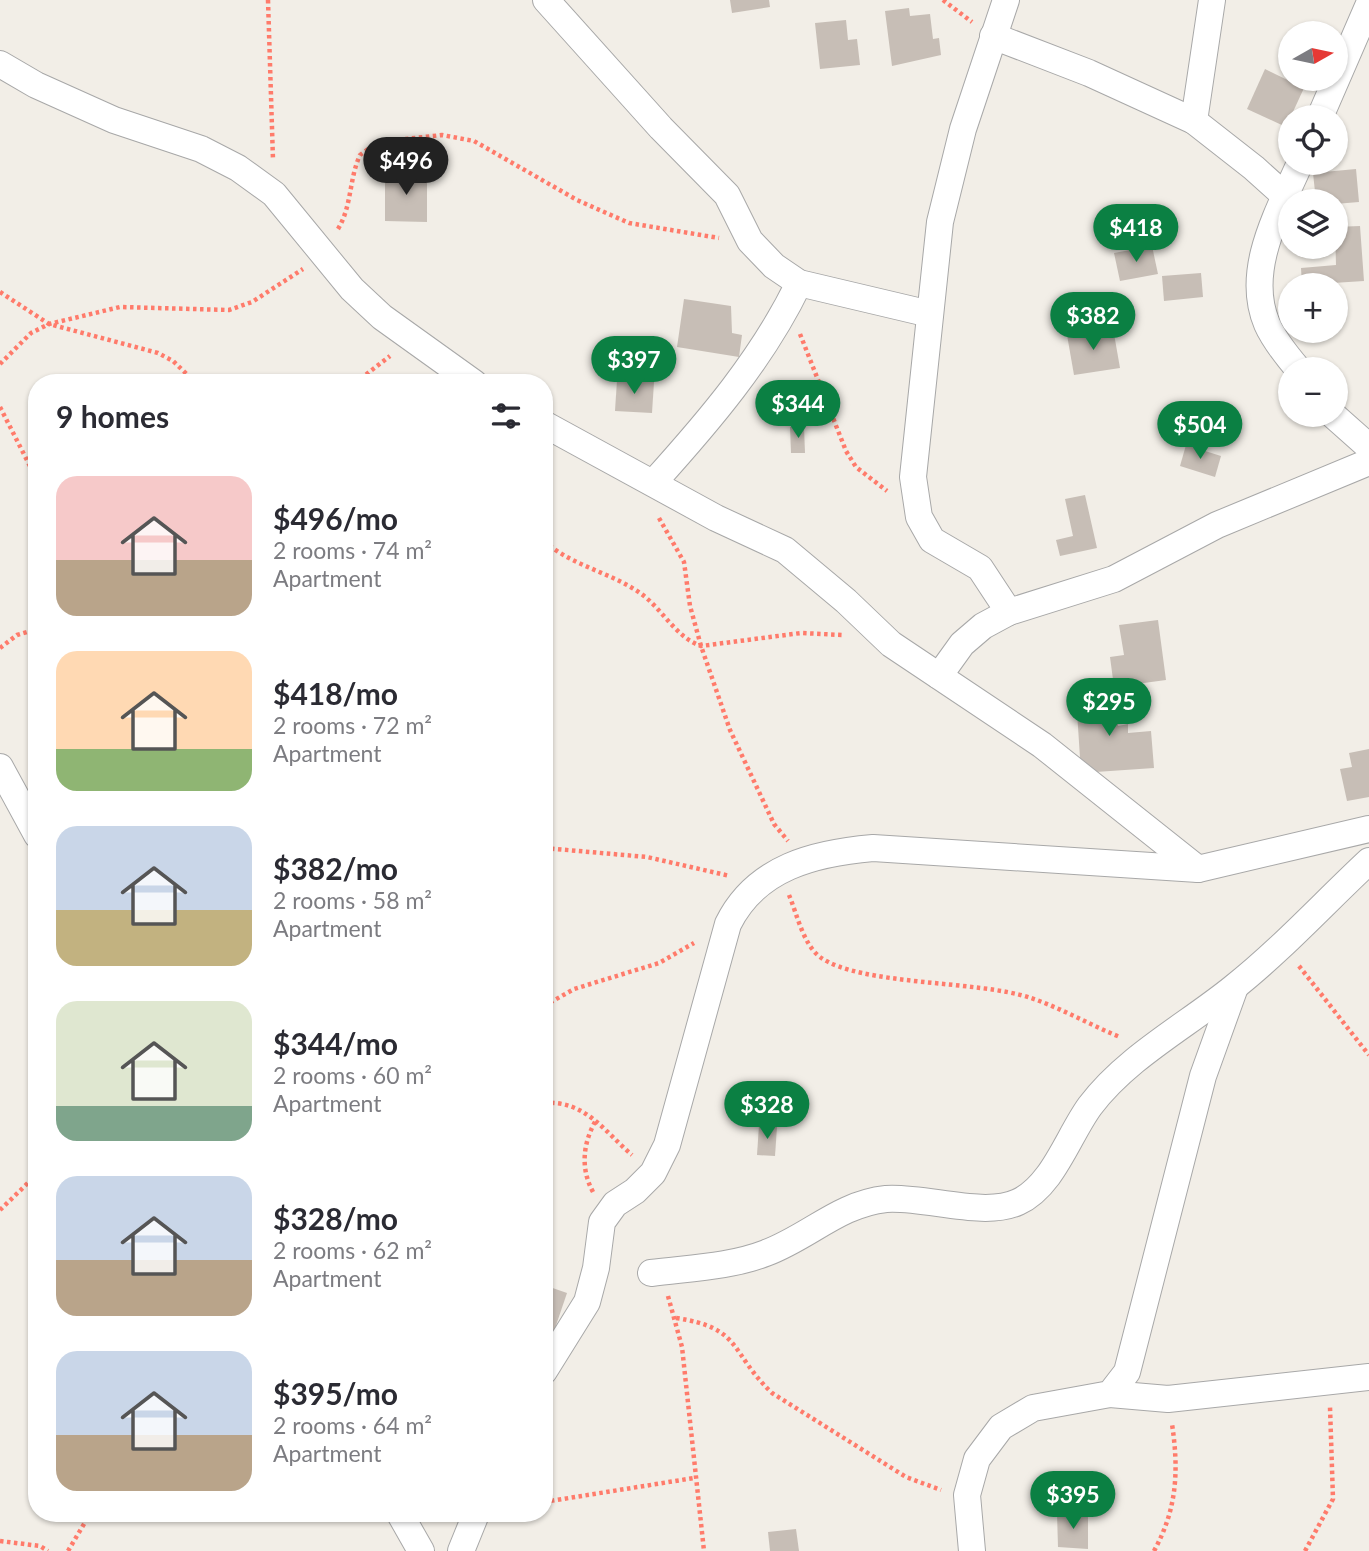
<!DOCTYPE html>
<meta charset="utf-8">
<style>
:root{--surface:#fff;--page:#f7f7f7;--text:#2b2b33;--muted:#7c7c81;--accent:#0b8043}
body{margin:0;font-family:Lato,sans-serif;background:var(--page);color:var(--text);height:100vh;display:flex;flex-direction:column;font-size:26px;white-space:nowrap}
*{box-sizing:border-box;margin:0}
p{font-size:23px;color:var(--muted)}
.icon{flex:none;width:38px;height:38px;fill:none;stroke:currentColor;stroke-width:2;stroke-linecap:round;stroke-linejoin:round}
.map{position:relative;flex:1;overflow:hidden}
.drawer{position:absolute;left:28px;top:374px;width:525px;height:1148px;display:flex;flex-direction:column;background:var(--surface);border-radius:28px;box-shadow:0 2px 5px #0004}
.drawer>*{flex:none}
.needle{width:46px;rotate:81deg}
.controls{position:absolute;left:1278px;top:21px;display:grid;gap:14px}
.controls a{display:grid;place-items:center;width:70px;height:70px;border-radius:50%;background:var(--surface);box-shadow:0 2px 5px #0004;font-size:35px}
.price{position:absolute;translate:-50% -60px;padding:0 16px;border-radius:24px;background:var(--accent);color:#fff;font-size:23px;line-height:46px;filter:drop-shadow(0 2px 4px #0008)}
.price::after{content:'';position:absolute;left:50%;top:42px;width:21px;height:16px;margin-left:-10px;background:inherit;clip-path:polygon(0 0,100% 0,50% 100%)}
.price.on{background:#222;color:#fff}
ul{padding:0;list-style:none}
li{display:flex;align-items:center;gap:21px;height:175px;padding:0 28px}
li span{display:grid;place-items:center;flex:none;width:196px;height:140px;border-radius:21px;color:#555}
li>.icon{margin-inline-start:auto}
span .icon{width:84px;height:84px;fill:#fffc;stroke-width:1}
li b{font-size:30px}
h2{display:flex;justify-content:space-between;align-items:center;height:84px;padding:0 28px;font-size:30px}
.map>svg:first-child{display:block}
.building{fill:#c7beb6}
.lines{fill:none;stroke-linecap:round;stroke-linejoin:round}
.minor-casing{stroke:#a8a8a8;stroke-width:28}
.path{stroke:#ff7b6b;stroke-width:4.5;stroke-dasharray:3.5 3.5;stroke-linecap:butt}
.minor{stroke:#fff;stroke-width:26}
</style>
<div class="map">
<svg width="1369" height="1551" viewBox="0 0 1369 1551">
<rect width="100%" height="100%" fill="#f2eee7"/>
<g class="building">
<path d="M 730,0 L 769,0 L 770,7 L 732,13 Z"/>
<path d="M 909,8 L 910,16 L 930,14 L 933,39 L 939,38 L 941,55 L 892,66 L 885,11 Z"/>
<path d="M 846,20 L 848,40 L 857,39 L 860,65 L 820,69 L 815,23 Z"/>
<path d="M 1265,69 L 1304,88 L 1286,127 L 1247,109 Z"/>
<path d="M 1356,169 L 1359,202 L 1335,204 L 1335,201 L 1316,201 L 1313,173 Z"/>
<path d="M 385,172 L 427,172 L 427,222 L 385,221 Z"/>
<path d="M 1360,226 L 1364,281 L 1302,285 L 1301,268 L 1336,265 L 1335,227 Z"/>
<path d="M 1152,246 L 1158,274 L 1120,281 L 1114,253 Z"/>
<path d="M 1201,273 L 1203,297 L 1164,301 L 1162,276 Z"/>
<path d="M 684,299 L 731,306 L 732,333 L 742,335 L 739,357 L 677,347 Z"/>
<path d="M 1113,328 L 1120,368 L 1074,375 L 1067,335 Z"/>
<path d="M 617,380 L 654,382 L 652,413 L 615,411 Z"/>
<path d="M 790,427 L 804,427 L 805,453 L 791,453 Z"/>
<path d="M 1186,445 L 1221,456 L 1215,477 L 1180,466 Z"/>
<path d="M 1085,495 L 1097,548 L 1060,556 L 1056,540 L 1073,536 L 1065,499 Z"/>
<path d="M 1158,620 L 1166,680 L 1114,687 L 1110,657 L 1124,655 L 1119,625 Z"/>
<path d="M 1116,694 L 1118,726 L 1128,724 L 1128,733 L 1151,731 L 1154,768 L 1081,773 L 1076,696 Z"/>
<path d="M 1369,749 L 1369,797 L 1347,801 L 1340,769 L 1352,767 L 1349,753 Z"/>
<path d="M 759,1125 L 777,1127 L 775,1156 L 757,1155 Z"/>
<path d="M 544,1285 L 567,1293 L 549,1346 L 544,1345 Z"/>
<path d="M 1057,1513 L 1088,1516 L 1088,1549 L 1058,1547 Z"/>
<path d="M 796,1529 L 799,1551 L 770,1551 L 768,1532 Z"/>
</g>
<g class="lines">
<defs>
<g id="minor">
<path d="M 546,0 L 661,128 L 727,195 L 750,241 L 774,266 L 799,283 L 930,314"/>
<path d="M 1006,0 L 963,129 L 940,222 L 913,477 L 919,517 L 932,540 L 980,568 L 1009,612"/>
<path d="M 993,36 L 1089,73 L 1194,121 L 1254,168 L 1285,196"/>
<path d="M 0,64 L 36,85 L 114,120 L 201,149 L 238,168 L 274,194 L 352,289 L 382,317 L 474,383"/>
<path d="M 1320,117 L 1369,4"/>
<path d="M 1194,121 L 1212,0"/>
<path d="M 1298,369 C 1287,356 1274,340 1267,324 C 1244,270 1279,211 1300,163"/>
<path d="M 1333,415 L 1369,447"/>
<path d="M 544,424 L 716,518 L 785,550 L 846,601 L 891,644 L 1042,745 L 1198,869"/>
<path d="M 654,482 C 709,421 763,358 799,283"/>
<path d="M 939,676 L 962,644 L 983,626 L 1009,612 L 1114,579 L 1217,525 L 1369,462"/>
<path d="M 0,767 L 37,835"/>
<path d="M 651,1273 C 689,1268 730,1267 766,1253 C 809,1237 839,1204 886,1199 C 925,1196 984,1218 1018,1202 C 1053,1186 1068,1136 1090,1106 C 1127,1057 1186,1026 1233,988 C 1281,950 1324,903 1369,861"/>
<path d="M 544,1371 L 587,1302 L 596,1268 L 602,1222 L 615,1204 L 635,1191 L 653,1173 L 667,1145 L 728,924 C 756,867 815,853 873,848 L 1198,869 L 1369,829"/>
<path d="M 1110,1394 L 1168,1399 L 1369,1377"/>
<path d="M 400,1514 L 421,1551"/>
<path d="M 461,1551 L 476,1514"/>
<path d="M 972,1551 L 967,1495 L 977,1459 L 1001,1427 L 1033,1408 L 1110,1394 L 1127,1372 L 1203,1076 L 1235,987"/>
</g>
</defs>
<use href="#minor" class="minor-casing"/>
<g class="path">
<path d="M 268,0 L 273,160"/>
<path d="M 943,0 L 972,22"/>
<path d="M 338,229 C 352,206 349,179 360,155 L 371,147 L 406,139 L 442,135 L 474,141 L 577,200 L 629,223 L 719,238"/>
<path d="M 0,292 L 49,324 L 158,353 L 173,361 L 196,383"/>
<path d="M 800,334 L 846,451 L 856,467 L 887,491"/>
<path d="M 0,364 L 31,333 L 49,324 L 120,307 L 229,310 L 252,302 L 303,269"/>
<path d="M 355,383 L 390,356"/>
<path d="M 0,407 L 37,480"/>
<path d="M 659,518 L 684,562 L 690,606 L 701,646 L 730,730 L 774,824 L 788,841"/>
<path d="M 544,541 C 572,566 610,572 640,593 C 662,608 675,637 701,646 L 801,633 L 842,635"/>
<path d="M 0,648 L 17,635 L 37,629"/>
<path d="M 544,848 L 647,857 L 730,876"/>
<path d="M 789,895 C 797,914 803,944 820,957 C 860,986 978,980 1031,998 C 1061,1008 1090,1025 1120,1037"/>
<path d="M 1299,966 L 1369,1055"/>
<path d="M 544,1006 L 574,989 L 659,963 L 694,943"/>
<path d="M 544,1103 C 585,1100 604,1131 632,1155"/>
<path d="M 593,1192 C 580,1168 583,1143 596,1120"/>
<path d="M 0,1210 L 30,1181 L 37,1180"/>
<path d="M 668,1296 L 682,1347 L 704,1551"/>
<path d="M 676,1318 C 743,1328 729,1352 772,1393 L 906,1477 L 941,1490"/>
<path d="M 544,1502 L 694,1478"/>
<path d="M 0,1541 L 40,1546 L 48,1551"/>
<path d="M 68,1551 L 90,1514"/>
<path d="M 1154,1551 C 1177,1509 1179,1471 1172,1424"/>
<path d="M 1305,1551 L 1333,1499 L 1330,1407"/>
</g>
<use href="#minor" class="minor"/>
</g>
</svg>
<div class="controls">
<a><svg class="needle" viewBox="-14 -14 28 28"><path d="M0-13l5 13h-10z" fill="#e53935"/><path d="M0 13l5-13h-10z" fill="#7c7c81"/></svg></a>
<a><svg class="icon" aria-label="locate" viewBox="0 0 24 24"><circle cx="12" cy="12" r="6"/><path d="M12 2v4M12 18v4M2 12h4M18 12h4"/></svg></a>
<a><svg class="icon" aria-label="layers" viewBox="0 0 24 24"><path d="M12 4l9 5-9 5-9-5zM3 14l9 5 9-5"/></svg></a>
<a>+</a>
<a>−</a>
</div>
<b class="price on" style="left:406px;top:197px">$496</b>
<b class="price" style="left:1136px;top:264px">$418</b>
<b class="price" style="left:1093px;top:352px">$382</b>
<b class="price" style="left:634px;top:396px">$397</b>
<b class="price" style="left:798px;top:440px">$344</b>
<b class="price" style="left:1200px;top:461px">$504</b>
<b class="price" style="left:1109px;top:738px">$295</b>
<b class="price" style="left:767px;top:1141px">$328</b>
<b class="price" style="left:1073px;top:1531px">$395</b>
<section class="drawer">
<h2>9 homes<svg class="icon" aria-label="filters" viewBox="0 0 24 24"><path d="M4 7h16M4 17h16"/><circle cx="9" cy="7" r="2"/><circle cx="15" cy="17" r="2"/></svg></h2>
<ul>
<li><span style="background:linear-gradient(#f6c9c9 60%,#b9a48a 0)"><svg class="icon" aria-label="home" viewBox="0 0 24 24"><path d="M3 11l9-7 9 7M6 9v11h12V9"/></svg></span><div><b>$496/mo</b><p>2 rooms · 74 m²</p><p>Apartment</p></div></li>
<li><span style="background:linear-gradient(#ffd9b3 70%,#8fb573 0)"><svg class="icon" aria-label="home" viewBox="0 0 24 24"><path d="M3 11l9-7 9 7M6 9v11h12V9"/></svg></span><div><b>$418/mo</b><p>2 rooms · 72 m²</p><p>Apartment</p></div></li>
<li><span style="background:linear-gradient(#c9d6e8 60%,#c2b280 0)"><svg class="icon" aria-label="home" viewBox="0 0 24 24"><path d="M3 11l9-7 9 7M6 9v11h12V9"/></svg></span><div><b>$382/mo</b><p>2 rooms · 58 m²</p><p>Apartment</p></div></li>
<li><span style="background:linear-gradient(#dfe7d0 75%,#7fa58c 0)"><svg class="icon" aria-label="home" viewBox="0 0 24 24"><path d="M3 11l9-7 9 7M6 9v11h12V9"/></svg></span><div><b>$344/mo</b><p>2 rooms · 60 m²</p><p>Apartment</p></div></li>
<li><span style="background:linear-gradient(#c9d6e8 60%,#b9a48a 0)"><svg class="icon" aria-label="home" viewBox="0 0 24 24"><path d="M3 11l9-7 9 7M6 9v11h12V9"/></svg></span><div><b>$328/mo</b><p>2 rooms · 62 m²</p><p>Apartment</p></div></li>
<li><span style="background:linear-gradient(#c9d6e8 60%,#b9a48a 0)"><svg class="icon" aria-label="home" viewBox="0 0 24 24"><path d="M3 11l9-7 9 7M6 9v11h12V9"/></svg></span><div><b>$395/mo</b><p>2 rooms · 64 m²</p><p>Apartment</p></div></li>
</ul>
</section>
</div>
